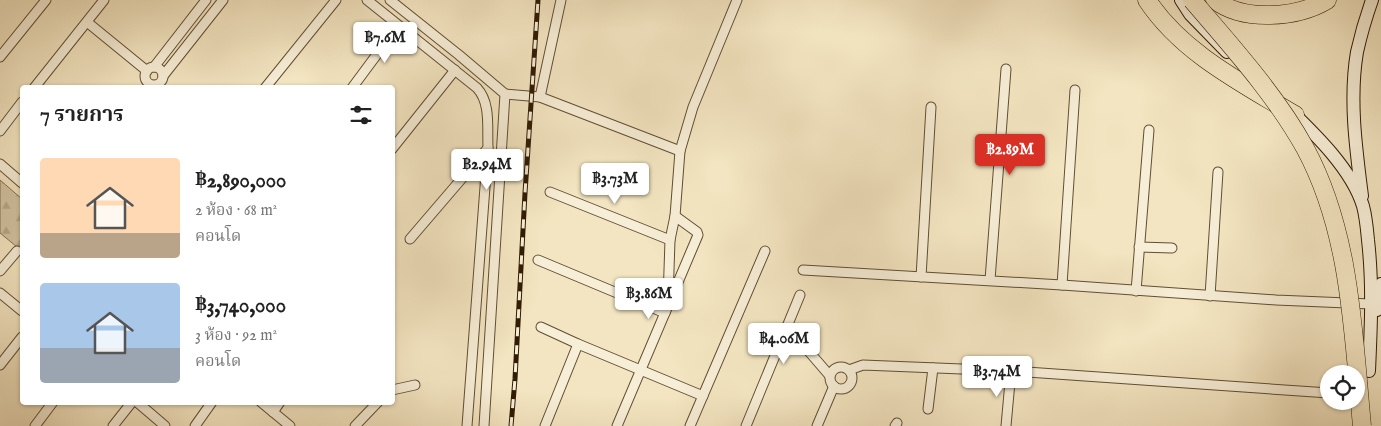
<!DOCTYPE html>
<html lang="th">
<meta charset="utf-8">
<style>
:root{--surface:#fff;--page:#f2f2f2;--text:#222;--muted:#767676;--accent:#d93025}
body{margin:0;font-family:"IM FELL English","Noto Serif Thai",serif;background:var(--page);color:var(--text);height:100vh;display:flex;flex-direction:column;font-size:19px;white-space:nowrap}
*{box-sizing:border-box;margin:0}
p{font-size:16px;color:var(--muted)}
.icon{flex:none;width:28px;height:28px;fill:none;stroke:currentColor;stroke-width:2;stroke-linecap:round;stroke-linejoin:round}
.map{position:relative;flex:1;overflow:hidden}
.side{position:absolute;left:20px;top:85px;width:375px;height:320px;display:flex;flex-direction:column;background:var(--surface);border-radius:5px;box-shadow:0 1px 4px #0004}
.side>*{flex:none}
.tools{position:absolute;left:1320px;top:365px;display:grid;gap:10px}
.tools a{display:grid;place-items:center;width:45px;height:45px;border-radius:50%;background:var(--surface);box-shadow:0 1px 4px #0004;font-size:25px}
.price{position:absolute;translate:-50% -42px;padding:0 11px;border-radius:5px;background:#fff;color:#222;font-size:16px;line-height:32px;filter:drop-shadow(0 1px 2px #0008)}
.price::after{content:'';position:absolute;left:50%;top:30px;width:15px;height:11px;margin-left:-8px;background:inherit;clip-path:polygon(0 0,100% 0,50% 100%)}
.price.active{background:var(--accent);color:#fff}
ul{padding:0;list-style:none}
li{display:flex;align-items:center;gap:15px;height:125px;padding:0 20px}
li span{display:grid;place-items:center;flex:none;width:140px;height:100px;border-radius:5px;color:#555}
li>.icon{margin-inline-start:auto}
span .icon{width:60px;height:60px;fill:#fffc;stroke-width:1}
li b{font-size:21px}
h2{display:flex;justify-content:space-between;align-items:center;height:60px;padding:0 20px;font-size:21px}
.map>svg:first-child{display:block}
.forest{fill:url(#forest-firs);stroke:#816f52}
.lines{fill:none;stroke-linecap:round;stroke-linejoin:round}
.minor-casing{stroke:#614e32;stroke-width:11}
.secondary-casing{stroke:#301b03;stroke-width:14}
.motorway-casing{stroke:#301b03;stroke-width:19}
.minor{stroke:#f7eed7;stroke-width:9}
.secondary{stroke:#f7eed7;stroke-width:12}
.motorway{stroke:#f3e5c1;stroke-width:18}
.rail-casing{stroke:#301b03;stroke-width:5}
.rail{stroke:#f7eed7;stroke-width:3;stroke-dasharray:9;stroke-linecap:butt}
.motorway-bridge-casing{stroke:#301b03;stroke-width:19;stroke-linecap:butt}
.motorway-bridge{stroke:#f3e5c1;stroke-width:18}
</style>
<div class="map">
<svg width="1381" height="426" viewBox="0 0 1381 426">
<defs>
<pattern id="forest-firs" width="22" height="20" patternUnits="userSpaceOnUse" patternTransform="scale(1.25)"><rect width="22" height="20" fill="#d2c3a1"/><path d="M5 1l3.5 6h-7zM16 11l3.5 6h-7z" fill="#b5a789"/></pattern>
</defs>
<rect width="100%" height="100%" fill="#f3e5c1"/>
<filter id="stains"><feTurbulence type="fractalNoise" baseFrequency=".004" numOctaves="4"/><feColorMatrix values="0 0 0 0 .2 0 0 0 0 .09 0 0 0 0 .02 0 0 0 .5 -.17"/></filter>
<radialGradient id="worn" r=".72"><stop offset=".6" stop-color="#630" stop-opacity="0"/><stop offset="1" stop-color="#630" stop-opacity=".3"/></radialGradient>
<path class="forest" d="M 0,180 L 22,199 L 22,251 L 0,233 Z"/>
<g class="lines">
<defs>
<g id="minor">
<path d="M 367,0 L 477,88 C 491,103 487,128 488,147 L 467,426"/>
<path d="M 390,0 L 459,55 L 505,94 L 484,426"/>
<path d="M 87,22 L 147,71"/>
<path d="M 0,57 L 46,0"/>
<path d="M 154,67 L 206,0"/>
<circle cx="154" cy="76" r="9"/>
<path d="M 163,76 L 223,0"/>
<path d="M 34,88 L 104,0"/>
<path d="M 265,88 L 336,0"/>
<path d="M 352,88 L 398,26"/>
<path d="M 505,94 L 540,97 L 680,151 L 693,107 L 737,0"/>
<path d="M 540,97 L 561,0"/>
<path d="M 0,131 L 22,102"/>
<path d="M 392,149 L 455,70"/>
<path d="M 0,164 L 22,183"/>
<path d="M 550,192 L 670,240"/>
<path d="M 410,239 L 488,148"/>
<path d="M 1139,247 L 1172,248"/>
<path d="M 538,260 L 665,313"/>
<path d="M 803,270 L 1062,285 L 1276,300 L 1371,304"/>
<path d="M 0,271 L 17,251"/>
<path d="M 921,277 L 931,107"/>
<path d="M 990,280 L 1006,69"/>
<path d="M 1062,285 L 1075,90"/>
<path d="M 1136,291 L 1149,130"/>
<path d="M 0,293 L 22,311"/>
<path d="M 1210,296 L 1218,172"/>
<path d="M 668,300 L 670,240 L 675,216 L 680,151"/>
<path d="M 787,326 L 830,376"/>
<path d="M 541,327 L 578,344 L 703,396"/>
<path d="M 0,365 L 22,337"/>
<circle cx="841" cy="378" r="11"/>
<path d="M 849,370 L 863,365 L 1011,371 L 1329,393"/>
<path d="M 392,390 L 415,385"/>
<path d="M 137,402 L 165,426"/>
<path d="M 261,402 L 290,426"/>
<path d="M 928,409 L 933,368"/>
<path d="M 273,412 L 280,402"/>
<path d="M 35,426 L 53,402"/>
<path d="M 113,426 L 132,402"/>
<path d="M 195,426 L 212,402"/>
<path d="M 355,426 L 378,402"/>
<path d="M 545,426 L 578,344"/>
<path d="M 617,426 L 698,235 L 697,232 L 675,216"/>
<path d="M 690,426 L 765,251"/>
<path d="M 746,426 L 800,295"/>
<path d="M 817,426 L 834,386"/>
<path d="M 895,426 L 897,423"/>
<path d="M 1006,426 L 1011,371"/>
</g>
<g id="secondary">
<path d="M 1181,0 L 1190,14 L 1227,52"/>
<path d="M 1289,109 C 1316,135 1352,170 1363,206 C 1366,217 1367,229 1368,240 C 1373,284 1371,327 1369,371"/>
<path d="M 1362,196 C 1356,149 1349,99 1357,52 C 1361,34 1366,17 1372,0"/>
<path d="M 1377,310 L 1381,284"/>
</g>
<g id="motorway">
<path d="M 1147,0 C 1182,53 1242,83 1295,115"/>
<path d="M 1215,0 C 1243,22 1297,18 1327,0"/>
</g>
</defs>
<use href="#minor" class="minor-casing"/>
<use href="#secondary" class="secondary-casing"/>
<use href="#motorway" class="motorway-casing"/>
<use href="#minor" class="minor"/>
<use href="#secondary" class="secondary"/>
<use href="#motorway" class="motorway"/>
<defs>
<path id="rail" d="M 511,426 L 515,379 L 525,193 L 538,0"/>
</defs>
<use href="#rail" class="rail-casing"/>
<use href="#rail" class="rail"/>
<defs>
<path id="motorway-bridge" d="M 1192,0 C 1232,47 1275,94 1305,148 C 1351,233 1353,333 1362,426"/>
</defs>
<use href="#motorway-bridge" class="motorway-bridge-casing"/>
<use href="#motorway-bridge" class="motorway-bridge"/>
</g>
<rect width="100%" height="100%" filter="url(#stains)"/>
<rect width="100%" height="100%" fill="url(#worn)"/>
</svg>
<div class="tools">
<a><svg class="icon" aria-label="locate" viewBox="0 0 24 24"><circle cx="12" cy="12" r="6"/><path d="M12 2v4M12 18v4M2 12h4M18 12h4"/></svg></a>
</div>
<b class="price" style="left:385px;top:64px">฿7.6M</b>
<b class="price active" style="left:1010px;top:176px">฿2.89M</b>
<b class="price" style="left:487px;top:191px">฿2.94M</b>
<b class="price" style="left:615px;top:205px">฿3.73M</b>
<b class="price" style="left:649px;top:320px">฿3.86M</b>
<b class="price" style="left:784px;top:365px">฿4.06M</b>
<b class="price" style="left:997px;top:398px">฿3.74M</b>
<section class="side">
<h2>7 รายการ<svg class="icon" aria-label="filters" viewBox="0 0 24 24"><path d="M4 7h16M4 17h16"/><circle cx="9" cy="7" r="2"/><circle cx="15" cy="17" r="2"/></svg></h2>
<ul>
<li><span style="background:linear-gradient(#ffd9b3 75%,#b9a48a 0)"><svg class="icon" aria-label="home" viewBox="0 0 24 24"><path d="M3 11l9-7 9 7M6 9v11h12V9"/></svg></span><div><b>฿2,890,000</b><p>2 ห้อง · 68 m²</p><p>คอนโด</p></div></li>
<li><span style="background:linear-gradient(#a9c7e8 65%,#9aa5b1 0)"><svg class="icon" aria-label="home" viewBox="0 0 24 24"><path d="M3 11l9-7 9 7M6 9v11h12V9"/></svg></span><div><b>฿3,740,000</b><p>3 ห้อง · 92 m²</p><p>คอนโด</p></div></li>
</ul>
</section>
</div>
